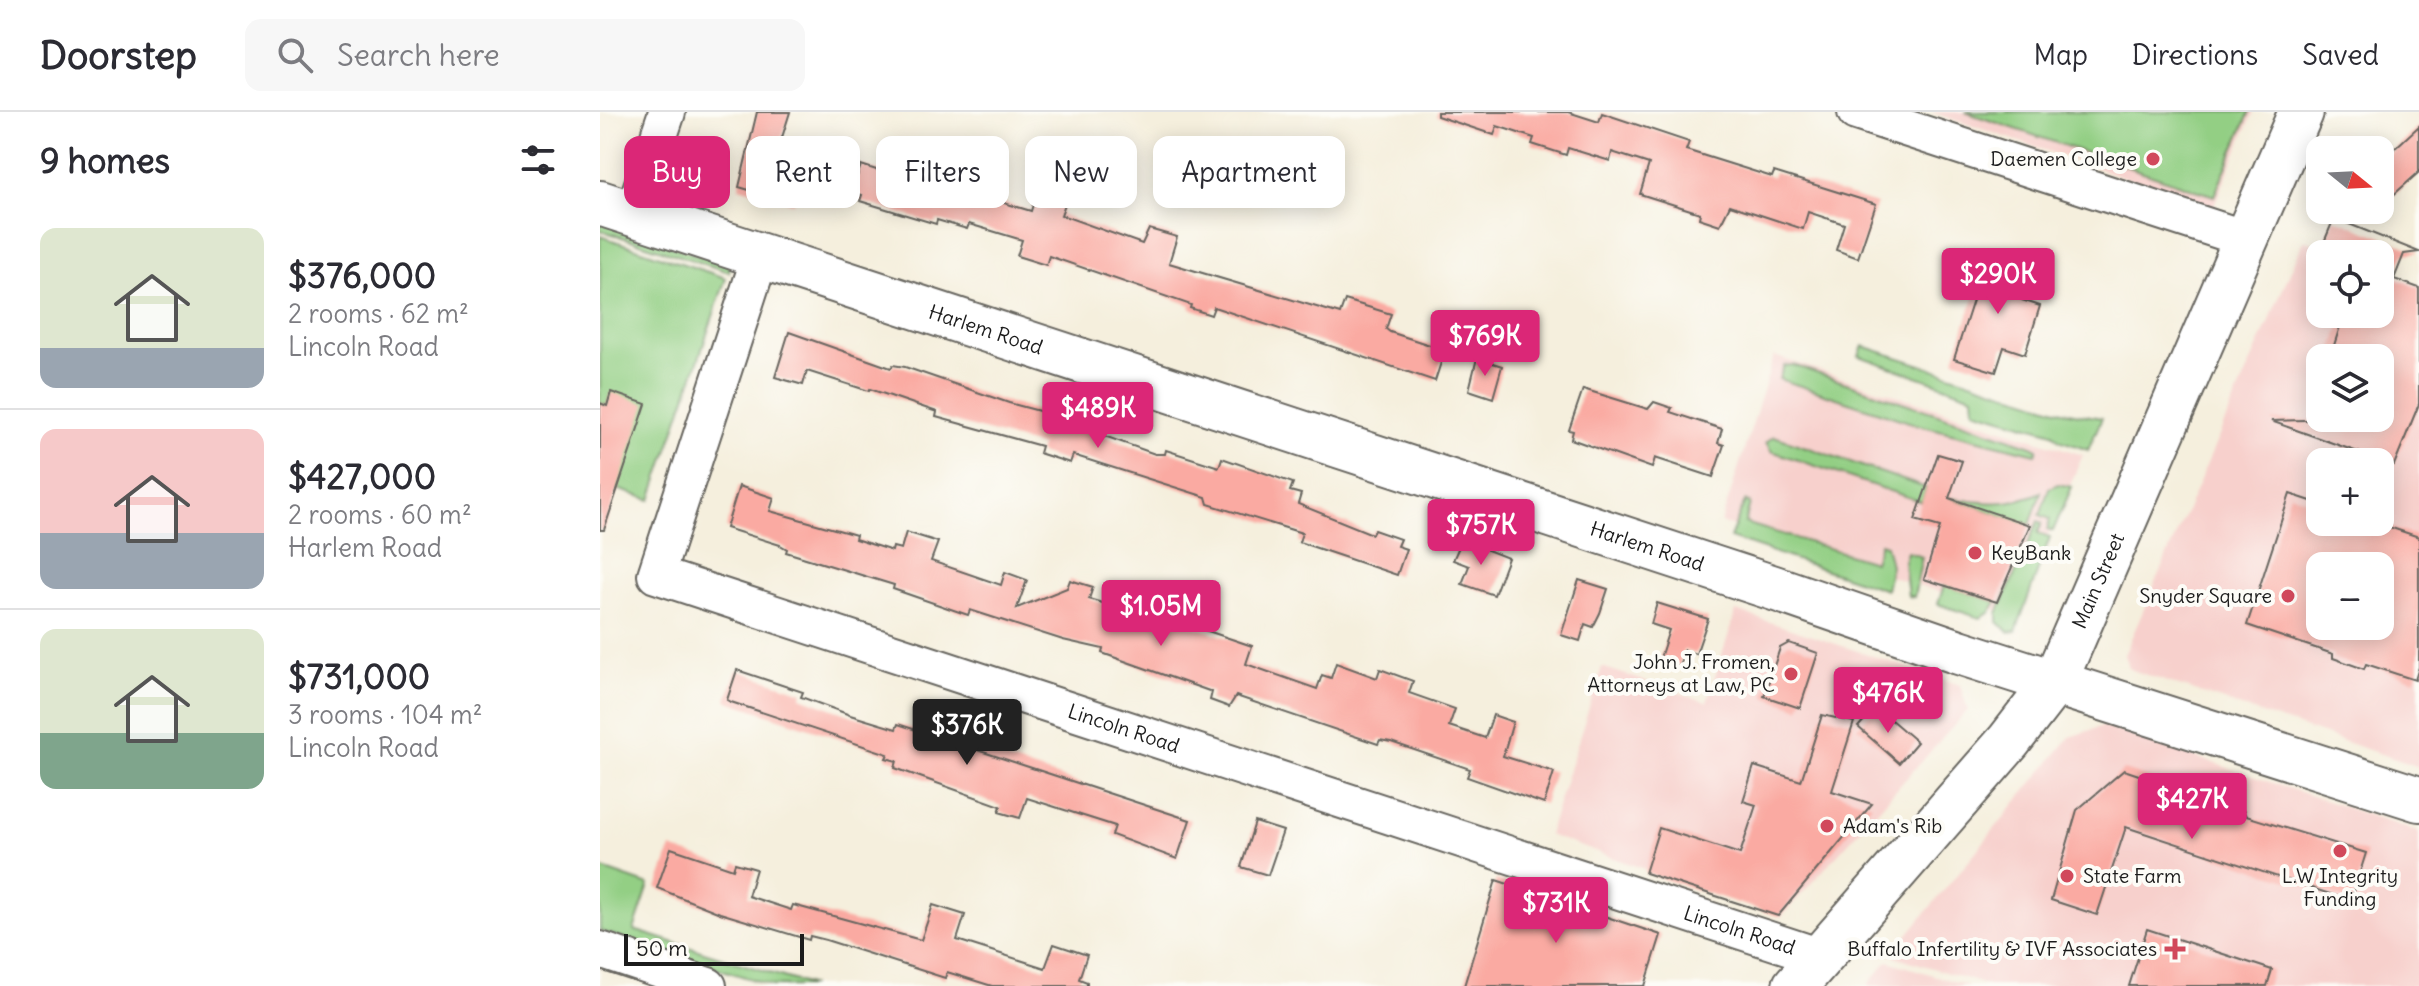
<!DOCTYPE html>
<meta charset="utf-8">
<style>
:root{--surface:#fff;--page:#f7f7f7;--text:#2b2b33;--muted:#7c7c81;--line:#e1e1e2;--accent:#db2777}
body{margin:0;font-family:Delius,sans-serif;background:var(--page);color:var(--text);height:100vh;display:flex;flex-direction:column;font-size:30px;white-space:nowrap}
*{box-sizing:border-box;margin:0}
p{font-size:26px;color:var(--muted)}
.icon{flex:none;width:44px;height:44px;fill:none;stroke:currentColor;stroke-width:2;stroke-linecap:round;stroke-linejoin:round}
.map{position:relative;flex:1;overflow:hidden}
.drawer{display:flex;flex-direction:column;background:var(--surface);width:600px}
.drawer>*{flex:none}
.guide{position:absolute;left:24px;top:24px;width:760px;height:72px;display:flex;gap:16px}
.needle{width:52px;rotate:108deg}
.fabs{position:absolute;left:1706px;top:24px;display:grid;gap:16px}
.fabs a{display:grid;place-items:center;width:88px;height:88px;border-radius:16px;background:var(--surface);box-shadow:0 4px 20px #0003;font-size:40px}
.scale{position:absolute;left:24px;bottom:20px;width:180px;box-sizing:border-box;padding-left:8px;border:4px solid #1c1c1c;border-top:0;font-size:22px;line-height:28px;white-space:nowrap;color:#1c1c1c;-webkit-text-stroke:6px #fdfcf7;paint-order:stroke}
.price{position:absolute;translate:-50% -68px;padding:0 18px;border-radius:8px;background:var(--accent);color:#fff;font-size:26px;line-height:52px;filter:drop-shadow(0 2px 4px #0008)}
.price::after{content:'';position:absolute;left:50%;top:48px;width:24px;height:18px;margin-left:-12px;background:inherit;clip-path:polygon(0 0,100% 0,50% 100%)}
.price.on{background:#222;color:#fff}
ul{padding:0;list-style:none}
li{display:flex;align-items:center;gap:24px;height:200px;padding:0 40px}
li+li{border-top:2px solid var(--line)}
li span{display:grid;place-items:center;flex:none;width:224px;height:160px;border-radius:16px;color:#555}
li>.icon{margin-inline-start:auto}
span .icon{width:96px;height:96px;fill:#fffc;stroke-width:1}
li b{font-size:34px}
h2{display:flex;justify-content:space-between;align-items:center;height:96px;padding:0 40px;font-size:34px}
.tag{padding:0 28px;border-radius:16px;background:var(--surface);box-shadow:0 4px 20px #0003;font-size:28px;line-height:72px}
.tag.on{background:var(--accent);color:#fff}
header{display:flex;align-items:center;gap:48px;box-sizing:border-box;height:112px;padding:0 40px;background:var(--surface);border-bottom:2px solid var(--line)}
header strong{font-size:38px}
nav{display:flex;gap:44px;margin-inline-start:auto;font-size:28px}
.search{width:560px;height:72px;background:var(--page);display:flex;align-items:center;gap:20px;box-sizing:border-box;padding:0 28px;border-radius:16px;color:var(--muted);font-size:30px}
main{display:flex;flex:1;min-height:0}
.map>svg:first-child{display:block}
.built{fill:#f7d0cc;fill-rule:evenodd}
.green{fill:#93cf84;stroke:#587650;stroke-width:2}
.building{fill:#faaaa2;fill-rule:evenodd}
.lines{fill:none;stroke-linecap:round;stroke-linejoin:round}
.minor-casing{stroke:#686660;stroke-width:40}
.major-casing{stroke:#686660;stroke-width:48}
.minor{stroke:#fff;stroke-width:36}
.major{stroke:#fff;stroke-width:44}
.poi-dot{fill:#d1495b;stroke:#fdfcf7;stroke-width:3}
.labels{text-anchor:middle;stroke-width:8;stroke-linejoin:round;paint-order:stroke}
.poi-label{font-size:20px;fill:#1c1c1c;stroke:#fdfcf7;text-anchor:end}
.street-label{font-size:20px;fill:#1c1c1c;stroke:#fdfcf7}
</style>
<header>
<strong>Doorstep</strong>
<div class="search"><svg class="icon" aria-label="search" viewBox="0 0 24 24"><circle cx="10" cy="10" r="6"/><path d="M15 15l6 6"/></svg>Search here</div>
<nav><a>Map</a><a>Directions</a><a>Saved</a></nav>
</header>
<main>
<section class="drawer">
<h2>9 homes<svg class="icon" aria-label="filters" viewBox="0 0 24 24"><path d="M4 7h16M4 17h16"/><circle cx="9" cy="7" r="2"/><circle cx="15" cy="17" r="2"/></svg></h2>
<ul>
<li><span style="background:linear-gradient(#dfe7d0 75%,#9aa5b1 0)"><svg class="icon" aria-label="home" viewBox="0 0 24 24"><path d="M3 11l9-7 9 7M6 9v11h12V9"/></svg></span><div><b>$376,000</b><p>2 rooms · 62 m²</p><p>Lincoln Road</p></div></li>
<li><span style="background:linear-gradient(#f6c9c9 65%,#9aa5b1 0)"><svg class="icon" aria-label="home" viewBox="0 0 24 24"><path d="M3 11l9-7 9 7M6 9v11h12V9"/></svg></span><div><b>$427,000</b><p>2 rooms · 60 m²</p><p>Harlem Road</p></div></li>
<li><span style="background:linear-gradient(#dfe7d0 65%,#7fa58c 0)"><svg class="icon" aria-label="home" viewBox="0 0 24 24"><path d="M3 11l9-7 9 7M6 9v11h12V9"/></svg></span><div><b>$731,000</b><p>3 rooms · 104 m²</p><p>Lincoln Road</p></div></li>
</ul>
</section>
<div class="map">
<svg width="1819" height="874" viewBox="0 0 1819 874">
<rect width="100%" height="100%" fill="#fdfcf7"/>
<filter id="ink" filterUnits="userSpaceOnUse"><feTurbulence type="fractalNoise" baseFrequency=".0125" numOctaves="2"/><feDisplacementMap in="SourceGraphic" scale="16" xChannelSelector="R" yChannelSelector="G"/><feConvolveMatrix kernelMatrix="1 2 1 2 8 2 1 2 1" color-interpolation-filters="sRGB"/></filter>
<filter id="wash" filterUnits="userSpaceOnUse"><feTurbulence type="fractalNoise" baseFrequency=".006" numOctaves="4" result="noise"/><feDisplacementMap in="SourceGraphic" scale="32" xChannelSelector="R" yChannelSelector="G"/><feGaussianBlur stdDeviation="1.8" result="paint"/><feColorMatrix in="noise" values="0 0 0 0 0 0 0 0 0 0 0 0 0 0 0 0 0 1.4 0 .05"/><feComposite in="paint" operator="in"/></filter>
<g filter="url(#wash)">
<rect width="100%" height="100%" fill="#f5efdd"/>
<g class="built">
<path d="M 1331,0 L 1654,0 L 1613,95 Z"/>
<path d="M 1704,128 L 1739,142 L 1720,142 L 1720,202 L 1780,202 L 1780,158 L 1819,174 L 1819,655 L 1529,557 L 1524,543 ZM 1720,246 L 1780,246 L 1780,306 L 1720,306 ZM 1720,350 L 1780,350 L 1780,410 L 1720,410 ZM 1720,454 L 1780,454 L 1780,514 L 1720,514 Z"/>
<path d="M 1174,244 L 1483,343 L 1413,503 L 1121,411 Z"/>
<path d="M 1136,499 L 1360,573 L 1368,598 L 1181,805 L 948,723 L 1002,555 L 1107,590 Z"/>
<path d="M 1503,614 L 1819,720 L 1819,874 L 1389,874 L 1291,843 L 1470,625 Z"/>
<path d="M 1288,849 L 1368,874 L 1267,874 Z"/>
</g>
<g class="green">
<path d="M 1365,0 L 1650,0 L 1614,84 Z"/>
<path d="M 0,110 L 130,154 L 129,160 L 0,118 Z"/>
<path d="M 0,124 L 126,166 L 51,388 L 17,377 L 11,281 L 7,294 L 0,291 Z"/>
<path d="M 1263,234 L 1463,299 L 1502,306 L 1488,338 L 1459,328 L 1453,321 L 1374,298 L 1373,284 L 1259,244 Z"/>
<path d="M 1193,253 L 1432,334 L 1438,337 L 1436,342 L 1315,312 L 1179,267 L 1184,254 Z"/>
<path d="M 1174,324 L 1326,376 L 1322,390 L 1171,339 L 1166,330 Z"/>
<path d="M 1458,372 L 1472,375 L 1453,419 L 1447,417 L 1450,407 L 1440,403 L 1449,376 Z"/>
<path d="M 1441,380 L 1430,413 L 1349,386 C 1382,391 1410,395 1441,380 Z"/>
<path d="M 1145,389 L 1150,391 L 1145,411 L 1274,450 L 1280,431 L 1286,433 L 1291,454 L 1286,478 L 1130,426 Z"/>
<path d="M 1438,409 L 1442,411 L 1438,421 L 1450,425 L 1416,519 L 1409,520 L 1398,510 L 1398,501 Z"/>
<path d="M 1307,440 L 1322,445 L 1314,485 L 1308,484 L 1304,449 Z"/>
<path d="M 1344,473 L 1397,490 L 1390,501 L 1380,506 L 1338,492 Z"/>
<path d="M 0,756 L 49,773 L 34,818 L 212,874 L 173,874 L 0,819 Z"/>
</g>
<g id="blocks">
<g class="building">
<path d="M 157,0 L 190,0 L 174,51 L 203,60 L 193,91 L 139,75 Z"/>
<path d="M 837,0 L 968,0 L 999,10 L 1002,1 L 1089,30 L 1086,38 L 1172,65 L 1174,60 L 1276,92 L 1258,146 L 1236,138 L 1244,112 L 1208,100 L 1203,117 L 1130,93 L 1120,113 L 1099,106 L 1100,101 L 1040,82 L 1049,52 L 1012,40 L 1010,49 L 968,36 L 966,43 L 932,32 L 934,26 L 897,14 L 894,23 L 837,4 Z"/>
<path d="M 1819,14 L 1819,60 L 1780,95 L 1780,50 Z"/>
<path d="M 261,53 L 289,62 L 287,66 L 354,89 L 355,84 L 385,93 L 387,86 L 431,99 L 436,83 L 465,92 L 461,103 L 542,132 L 549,117 L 577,125 L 569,151 L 740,202 L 745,188 L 791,202 L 786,217 L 790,220 L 845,238 L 835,269 L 614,195 L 611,203 L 590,196 L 591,193 L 449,144 L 446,153 L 417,144 L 422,128 L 369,112 L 367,117 L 337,108 L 336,112 L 260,89 L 262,83 L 252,80 Z"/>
<path d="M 1734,106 L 1819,140 L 1804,142 L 1794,167 L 1819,176 L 1819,292 L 1794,353 L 1671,309 L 1780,306 L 1780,246 L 1730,246 L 1744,202 L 1780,202 L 1780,142 L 1739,142 L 1722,135 Z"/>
<path d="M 1387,145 L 1431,159 L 1422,188 L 1440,194 L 1425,242 L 1404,235 L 1396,260 L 1354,247 Z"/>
<path d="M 189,220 L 291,256 L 293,253 L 305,255 L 409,291 L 492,313 L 490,319 L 555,342 L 565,342 L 566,338 L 619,355 L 622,346 L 693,371 L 690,379 L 701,382 L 698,392 L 772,422 L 774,418 L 800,427 L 797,434 L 806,437 L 797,463 L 699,430 L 702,421 L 608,392 L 606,385 L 473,343 L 470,351 L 439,341 L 441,334 L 336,305 L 337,300 L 270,277 L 269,279 L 207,259 L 203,273 L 175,265 Z"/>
<path d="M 877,246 L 902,254 L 893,286 L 869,278 Z"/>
<path d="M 983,277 L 1048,297 L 1054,290 L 1072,296 L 1070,300 L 1122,317 L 1118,331 L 1124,333 L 1113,365 L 1055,346 L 1052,356 L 971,327 L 973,319 L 969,318 Z"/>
<path d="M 11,280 L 46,292 L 4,418 L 0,418 L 0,291 L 7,294 Z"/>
<path d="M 1338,342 L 1362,349 L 1349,386 L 1430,413 L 1397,490 L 1324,467 L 1340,415 L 1315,408 Z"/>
<path d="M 139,374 L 174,386 L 170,399 L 256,423 L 255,427 L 292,439 L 293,435 L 301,437 L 306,420 L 338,430 L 331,449 L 401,473 L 405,460 L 427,468 L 417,496 L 467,476 L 470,468 L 493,475 L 489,487 L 529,499 L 531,493 L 652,534 L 646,552 L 717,577 L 722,563 L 731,566 L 736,551 L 777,566 L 780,557 L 813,569 L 809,581 L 855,597 L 849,614 L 885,626 L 893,603 L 913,610 L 903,644 L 954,660 L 944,692 L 867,665 L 870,657 L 791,630 L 780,628 L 778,632 L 636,584 L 629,595 L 610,588 L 612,580 L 502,541 L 503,537 L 463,528 L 370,498 L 368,503 L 293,477 L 294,473 L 186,440 L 187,437 L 180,433 L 126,416 Z"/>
<path d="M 1690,382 L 1720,392 L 1720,410 L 1774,410 L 1819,425 L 1819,555 L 1815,568 L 1766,552 L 1764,557 L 1733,546 L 1733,542 L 1647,513 ZM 1720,454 L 1780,454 L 1780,514 L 1720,514 Z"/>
<path d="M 862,428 L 908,446 L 894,483 L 862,472 L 869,454 L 853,448 Z"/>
<path d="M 979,468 L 1008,477 L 1000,501 L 993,515 L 985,512 L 980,529 L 961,523 Z"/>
<path d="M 1057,491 L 1108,507 L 1096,542 L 1084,538 L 1079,555 L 1059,549 L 1069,518 L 1051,512 Z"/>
<path d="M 1189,531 L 1218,541 L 1200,596 L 1164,584 L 1180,536 Z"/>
<path d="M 137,558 L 203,580 L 201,585 L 250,603 L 296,617 L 298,612 L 590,708 L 577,747 L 512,723 L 515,714 L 427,686 L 420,706 L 399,700 L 401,694 L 295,656 L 297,649 L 286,646 L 288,642 L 131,590 L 127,588 Z"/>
<path d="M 1276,595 L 1317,630 L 1299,651 L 1258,615 Z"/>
<path d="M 1222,603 L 1254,610 L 1232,679 L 1272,692 L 1178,804 L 1045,761 L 1059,716 L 1140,742 L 1156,693 L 1143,689 L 1154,654 L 1201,669 Z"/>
<path d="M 1524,658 L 1643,698 L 1646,704 L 1766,741 L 1751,789 L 1526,715 L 1497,803 L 1451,788 L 1477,698 Z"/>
<path d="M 655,710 L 683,719 L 668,763 L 641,755 Z"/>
<path d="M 71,736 L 133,757 L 135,751 L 156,757 L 148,784 L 191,798 L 193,793 L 321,828 L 333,793 L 365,803 L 357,828 L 445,856 L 454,832 L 487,843 L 479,867 L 487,870 L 487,874 L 392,874 L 347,860 L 345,866 L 226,828 L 210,824 L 209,828 L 120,801 L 57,776 Z"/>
<path d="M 896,768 L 1061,823 L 1045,874 L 864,874 Z"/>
<path d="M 1547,817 L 1672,858 L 1667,874 L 1529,874 Z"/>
</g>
</g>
</g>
<g filter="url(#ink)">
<use href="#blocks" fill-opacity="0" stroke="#686660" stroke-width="2"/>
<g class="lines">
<defs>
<g id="minor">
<path d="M 1256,0 L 1646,127"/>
<path d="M 33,102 L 67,0"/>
<path id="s1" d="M 161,142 L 56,463 L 1221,845"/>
<path d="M 0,838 L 108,874"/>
</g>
<g id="major">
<path id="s2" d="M 0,91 L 1174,476 L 1359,540 L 1819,687"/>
<path id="s3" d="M 1195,874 L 1409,629 L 1454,571 L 1701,0"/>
</g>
</defs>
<use href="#minor" class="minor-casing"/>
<use href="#major" class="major-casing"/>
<use href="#minor" class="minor"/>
<use href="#major" class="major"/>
</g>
</g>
<g class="poi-dot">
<circle cx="1553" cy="47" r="8"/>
<circle cx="1375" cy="441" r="8"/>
<circle cx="1688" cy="484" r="8"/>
<circle cx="1191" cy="562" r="8"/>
<circle cx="1227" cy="714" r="8"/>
<circle cx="1740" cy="739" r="8"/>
<circle cx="1467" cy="764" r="8"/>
<path d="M1571 825h8v8h8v8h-8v8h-8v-8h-8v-8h8z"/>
</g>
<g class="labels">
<g class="poi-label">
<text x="1537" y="54">Daemen College</text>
<text x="1391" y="448" text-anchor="start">KeyBank</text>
<text x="1672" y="491">Snyder Square</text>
<text x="1175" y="557">John J. Fromen,<tspan x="1175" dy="23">Attorneys at Law, PC</tspan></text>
<text x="1243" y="721" text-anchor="start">Adam's Rib</text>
<text x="1483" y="771" text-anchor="start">State Farm</text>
<text x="1740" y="771" text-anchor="middle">L.W Integrity<tspan x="1740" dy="23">Funding</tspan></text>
<text x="1557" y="844">Buffalo Infertility &amp; IVF Associates</text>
</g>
<g class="street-label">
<text dy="7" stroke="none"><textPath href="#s2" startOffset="406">Harlem Road</textPath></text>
<text dy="7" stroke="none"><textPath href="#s2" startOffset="1102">Harlem Road</textPath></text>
<text dy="7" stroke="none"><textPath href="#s3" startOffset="510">Main Street</textPath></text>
<text dy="7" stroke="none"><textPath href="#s1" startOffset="830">Lincoln Road</textPath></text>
<text dy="7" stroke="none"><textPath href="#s1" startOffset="1478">Lincoln Road</textPath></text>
</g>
</g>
</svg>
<div class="fabs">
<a><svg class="needle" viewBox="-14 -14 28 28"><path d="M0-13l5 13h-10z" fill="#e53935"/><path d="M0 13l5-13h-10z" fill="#7c7c81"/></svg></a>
<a><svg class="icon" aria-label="locate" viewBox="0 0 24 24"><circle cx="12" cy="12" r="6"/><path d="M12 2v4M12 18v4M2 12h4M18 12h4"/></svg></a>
<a><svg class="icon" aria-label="layers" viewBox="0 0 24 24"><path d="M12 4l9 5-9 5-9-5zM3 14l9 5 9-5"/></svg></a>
<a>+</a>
<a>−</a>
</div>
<div class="scale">50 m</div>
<b class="price" style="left:1398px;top:204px">$290K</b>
<b class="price" style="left:885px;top:266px">$769K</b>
<b class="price" style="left:498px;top:338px">$489K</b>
<b class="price" style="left:881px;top:455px">$757K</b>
<b class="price" style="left:561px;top:536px">$1.05M</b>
<b class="price" style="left:1288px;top:623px">$476K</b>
<b class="price on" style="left:367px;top:655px">$376K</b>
<b class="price" style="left:1592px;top:729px">$427K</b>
<b class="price" style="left:956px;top:833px">$731K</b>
<div class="guide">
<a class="tag on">Buy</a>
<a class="tag">Rent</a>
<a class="tag">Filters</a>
<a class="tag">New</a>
<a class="tag">Apartment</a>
</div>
</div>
</main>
